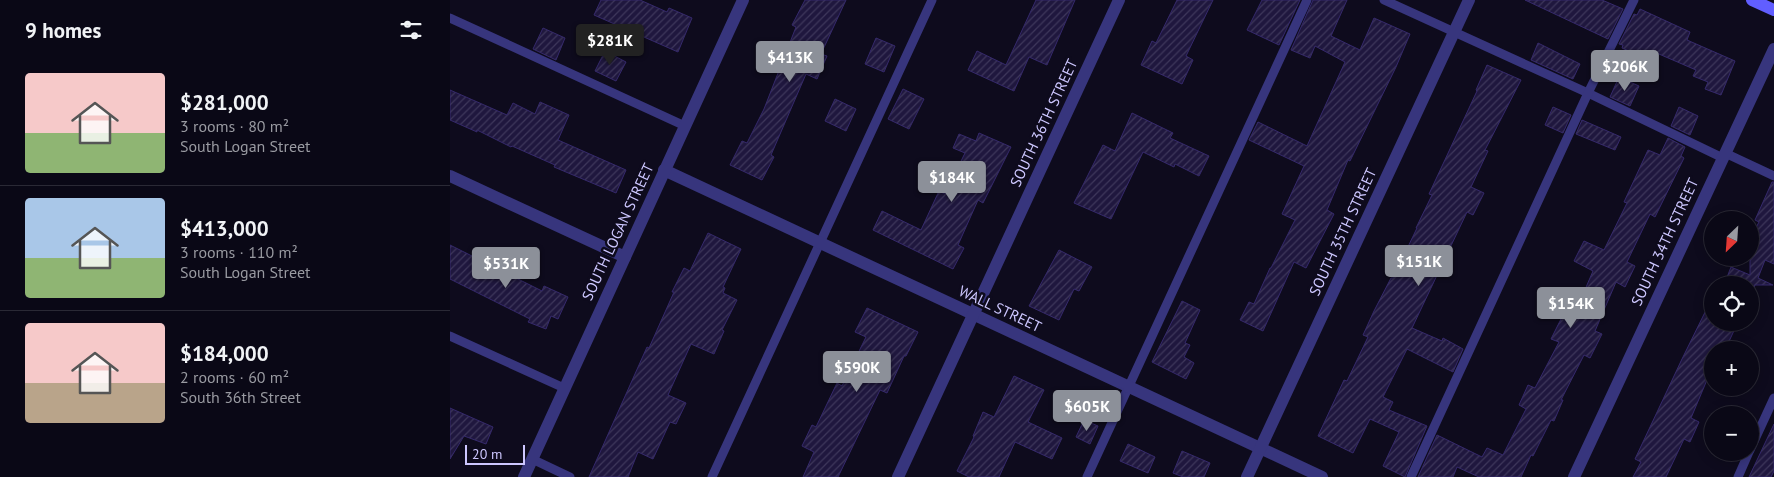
<!DOCTYPE html>
<meta charset="utf-8">
<style>
:root{--surface:#0a0816;--page:#181623;--text:#f1f3f6;--muted:#999aa1;--line:#2a2935;--accent:#8c9099}
body{margin:0;font-family:"PT Sans",sans-serif;background:var(--page);color:var(--text);height:100vh;display:flex;flex-direction:column;font-size:19px;white-space:nowrap}
*{box-sizing:border-box;margin:0}
p{font-size:16px;color:var(--muted)}
.icon{flex:none;width:28px;height:28px;fill:none;stroke:currentColor;stroke-width:2;stroke-linecap:round;stroke-linejoin:round}
.map{position:relative;flex:1;overflow:hidden}
.details{display:flex;flex-direction:column;background:var(--surface);width:450px}
.details>*{flex:none}
.needle{width:32px;rotate:205deg}
.buttons{position:absolute;left:1254px;top:211px;display:grid;gap:10px}
.buttons a{display:grid;place-items:center;width:55px;height:55px;border-radius:50%;background:var(--surface);box-shadow:0 2px 12px #0003,0 0 0 1px var(--line);font-size:25px}
.scale{position:absolute;left:15px;bottom:12px;width:60px;box-sizing:border-box;padding-left:5px;border:2px solid #cdc7ff;border-top:0;font-size:14px;line-height:18px;white-space:nowrap;color:#cdc7ff;-webkit-text-stroke:4px #0e0b1d;paint-order:stroke}
.price{position:absolute;translate:-50% -42px;padding:0 11px;border-radius:5px;background:var(--accent);color:#fff;font-size:16px;line-height:32px;filter:drop-shadow(0 1px 2px #0008)}
.price::after{content:'';position:absolute;left:50%;top:30px;width:15px;height:11px;margin-left:-8px;background:inherit;clip-path:polygon(0 0,100% 0,50% 100%)}
.price.on{background:#222;color:#fff}
ul{padding:0;list-style:none}
li{display:flex;align-items:center;gap:15px;height:125px;padding:0 25px}
li+li{border-top:1px solid var(--line)}
li span{display:grid;place-items:center;flex:none;width:140px;height:100px;border-radius:5px;color:#555}
li>.icon{margin-inline-start:auto}
span .icon{width:60px;height:60px;fill:#fffc;stroke-width:1}
li b{font-size:21px}
h2{display:flex;justify-content:space-between;align-items:center;height:60px;padding:0 25px;font-size:21px}
main{display:flex;flex:1;min-height:0}
.map>svg:first-child{display:block}
.building{fill:url(#building-hatch);stroke:#35296b}
.lines{fill:none;stroke-linecap:round;stroke-linejoin:round}
.service{stroke:#37357d;stroke-width:9}
.minor{stroke:#37357d;stroke-width:12}
.tertiary{stroke:#37357d;stroke-width:12}
.secondary{stroke:#615eff;stroke-width:12}
.labels{text-anchor:middle;stroke-width:5;stroke-linejoin:round;paint-order:stroke}
.street-label{font-size:15px;fill:#cdc7ff;stroke:#0e0b1d}
</style>
<main>
<section class="details">
<h2>9 homes<svg class="icon" aria-label="filters" viewBox="0 0 24 24"><path d="M4 7h16M4 17h16"/><circle cx="9" cy="7" r="2"/><circle cx="15" cy="17" r="2"/></svg></h2>
<ul>
<li><span style="background:linear-gradient(#f6c9c9 60%,#8fb573 0)"><svg class="icon" aria-label="home" viewBox="0 0 24 24"><path d="M3 11l9-7 9 7M6 9v11h12V9"/></svg></span><div><b>$281,000</b><p>3 rooms · 80 m²</p><p>South Logan Street</p></div></li>
<li><span style="background:linear-gradient(#a9c7e8 60%,#8fb573 0)"><svg class="icon" aria-label="home" viewBox="0 0 24 24"><path d="M3 11l9-7 9 7M6 9v11h12V9"/></svg></span><div><b>$413,000</b><p>3 rooms · 110 m²</p><p>South Logan Street</p></div></li>
<li><span style="background:linear-gradient(#f6c9c9 60%,#b9a48a 0)"><svg class="icon" aria-label="home" viewBox="0 0 24 24"><path d="M3 11l9-7 9 7M6 9v11h12V9"/></svg></span><div><b>$184,000</b><p>2 rooms · 60 m²</p><p>South 36th Street</p></div></li>
</ul>
</section>
<div class="map">
<svg width="1324" height="477" viewBox="0 0 1324 477">
<defs>
<pattern id="building-hatch" width="6" height="6" patternUnits="userSpaceOnUse" patternTransform="scale(1.25)"><rect width="6" height="6" fill="#1f173e"/><path d="M-1 1l2-2M0 6l6-6M5 7l2-2" fill="none" stroke="#3e375b"/></pattern>
</defs>
<rect width="100%" height="100%" fill="#0e0b1d"/>
<g class="building">
<path d="M 151,0 L 190,0 L 217,12 L 219,8 L 242,18 L 228,52 L 144,15 Z"/>
<path d="M 355,0 L 396,0 L 371,54 L 377,56 L 367,79 L 356,74 L 321,155 L 324,157 L 312,180 L 280,165 L 292,141 L 297,143 L 314,109 L 346,27 L 342,25 Z"/>
<path d="M 586,0 L 625,0 L 597,65 L 579,57 L 564,91 L 518,70 L 527,51 L 556,65 Z"/>
<path d="M 727,0 L 763,0 L 736,56 L 743,60 L 732,84 L 691,65 L 702,41 L 706,43 Z"/>
<path d="M 812,0 L 850,0 L 829,45 L 797,30 Z"/>
<path d="M 863,0 L 897,0 L 881,36 L 910,50 L 924,18 L 960,34 L 946,67 L 900,161 L 898,160 L 877,210 L 884,214 L 856,268 L 844,262 L 813,331 L 790,320 L 799,302 L 804,304 L 820,268 L 821,268 L 845,220 L 832,214 L 854,166 L 799,140 L 808,122 L 857,146 L 895,62 L 865,46 L 860,58 L 841,50 Z"/>
<path d="M 1075,0 L 1152,0 L 1173,9 L 1158,39 Z"/>
<path d="M 1190,9 L 1240,32 L 1237,40 L 1285,61 L 1271,95 L 1255,89 L 1258,82 L 1243,76 L 1246,70 L 1202,51 L 1201,54 L 1190,50 L 1188,55 L 1172,48 L 1173,45 L 1169,44 L 1184,14 L 1187,15 Z"/>
<path d="M 93,28 L 115,38 L 106,60 L 83,49 Z"/>
<path d="M 426,38 L 445,46 L 434,72 L 415,64 Z"/>
<path d="M 1088,43 L 1130,64 L 1123,79 L 1081,60 Z"/>
<path d="M 155,51 L 176,62 L 166,81 L 145,71 Z"/>
<path d="M 1037,65 L 1071,80 L 1035,150 L 1038,151 L 1021,187 L 1034,193 L 1023,215 L 1017,212 L 962,328 L 992,341 L 993,338 L 1013,349 L 1003,372 L 957,349 L 933,397 L 943,402 L 939,410 L 977,426 L 955,477 L 933,466 L 949,432 L 920,419 L 903,453 L 868,436 L 894,380 L 897,381 L 918,337 L 913,335 L 924,311 L 941,278 L 943,278 L 967,228 L 966,228 L 982,195 L 979,194 L 1027,91 L 1026,90 Z"/>
<path d="M 1169,77 L 1189,86 L 1180,106 L 1160,97 Z"/>
<path d="M 453,89 L 474,99 L 459,129 L 438,119 Z"/>
<path d="M 0,90 L 57,115 L 63,103 L 85,114 L 90,102 L 119,115 L 108,140 L 176,170 L 166,193 L 104,167 L 105,165 L 62,146 L 61,147 L 27,130 L 27,132 L 0,120 Z"/>
<path d="M 385,99 L 406,109 L 396,131 L 375,121 Z"/>
<path d="M 1103,107 L 1121,115 L 1113,133 L 1095,125 Z"/>
<path d="M 1229,107 L 1248,116 L 1240,135 L 1221,126 Z"/>
<path d="M 682,113 L 723,133 L 720,138 L 759,156 L 749,176 L 725,164 L 724,167 L 693,152 L 661,219 L 624,203 L 653,145 L 665,151 Z"/>
<path d="M 1132,120 L 1171,137 L 1165,150 L 1126,134 Z"/>
<path d="M 529,133 L 561,147 L 533,203 L 528,200 L 508,245 L 514,248 L 503,269 L 423,230 L 432,211 L 471,230 L 489,191 L 495,194 L 515,153 L 503,148 L 509,134 L 526,141 Z"/>
<path d="M 1218,138 L 1235,147 L 1231,156 L 1234,158 L 1205,217 L 1200,214 L 1177,262 L 1185,266 L 1175,287 L 1166,282 L 1145,331 L 1152,334 L 1140,358 L 1134,355 L 1111,400 L 1113,400 L 1104,421 L 1101,420 L 1083,456 L 1081,455 L 1071,477 L 1029,477 L 1007,467 L 1003,477 L 968,477 L 987,435 L 1032,457 L 1037,448 L 1053,455 L 1076,409 L 1069,405 L 1078,385 L 1085,388 L 1109,342 L 1101,339 L 1113,315 L 1122,320 L 1143,271 L 1124,261 L 1134,241 L 1154,250 L 1177,203 L 1174,202 L 1198,150 L 1210,155 Z"/>
<path d="M 1322,182 L 1324,182 L 1324,264 L 1315,260 L 1308,278 L 1323,285 L 1305,285 L 1301,296 L 1300,285 L 1274,285 L 1281,267 L 1300,275 L 1300,239 L 1309,222 L 1305,220 Z"/>
<path d="M 258,233 L 291,249 L 273,287 L 275,288 L 273,293 L 287,300 L 272,330 L 274,331 L 264,354 L 241,344 L 218,395 L 236,403 L 226,424 L 220,422 L 203,459 L 188,452 L 178,477 L 139,477 L 197,347 L 199,348 L 224,292 L 222,292 L 234,268 L 240,271 Z"/>
<path d="M 0,245 L 92,291 L 94,286 L 118,297 L 108,319 L 101,316 L 96,329 L 78,322 L 80,319 L 0,279 Z"/>
<path d="M 609,250 L 642,267 L 629,291 L 624,289 L 609,320 L 579,306 Z"/>
<path d="M 1262,298 L 1262,322 L 1288,322 L 1275,350 L 1262,350 L 1262,368 L 1241,418 L 1249,422 L 1240,442 L 1234,439 L 1216,477 L 1183,477 L 1191,462 L 1185,459 L 1232,359 Z"/>
<path d="M 732,301 L 750,310 L 735,343 L 740,345 L 734,357 L 744,363 L 736,379 L 702,362 Z"/>
<path d="M 417,308 L 468,332 L 456,356 L 454,356 L 437,393 L 430,390 L 388,477 L 353,477 L 364,452 L 352,446 L 362,425 L 366,427 L 387,383 L 392,386 L 416,337 L 405,332 Z"/>
<path d="M 564,376 L 594,390 L 578,422 L 612,438 L 602,459 L 565,442 L 549,477 L 519,477 L 507,471 L 524,437 L 523,436 L 533,412 L 544,417 Z"/>
<path d="M 0,408 L 43,427 L 36,444 L 14,436 L 0,459 Z"/>
<path d="M 634,420 L 648,426 L 640,444 L 626,437 Z"/>
<path d="M 1324,424 L 1324,471 L 1321,477 L 1299,477 Z"/>
<path d="M 678,444 L 705,457 L 698,473 L 670,461 Z"/>
<path d="M 732,451 L 760,463 L 754,477 L 733,477 L 723,473 Z"/>
</g>
<g class="lines">
<g class="service">
<path d="M 934,0 L 1138,93 L 1273,158"/>
<path d="M 0,18 L 235,126"/>
<path d="M 1275,153 L 1324,176"/>
<path d="M 0,336 L 114,388"/>
<path d="M 1300,450 L 1324,398"/>
<path d="M 82,459 L 120,477"/>
<path d="M 262,477 L 482,0"/>
<path d="M 637,477 L 857,0"/>
<path d="M 961,477 L 1138,93 L 1184,0"/>
<path d="M 1288,477 L 1299,452"/>
</g>
<g class="minor">
<path d="M 214,170 L 872,477"/>
<path d="M 0,176 L 175,257"/>
<path d="M 448,477 L 669,0"/>
<path d="M 797,477 L 1019,0"/>
<path d="M 1124,477 L 1324,49"/>
</g>
<path class="tertiary" d="M 74,477 L 293,0"/>
<path class="secondary" d="M 1302,0 L 1324,10"/>
</g>
<g class="labels">
<g class="street-label">
<text transform="translate(594 123) rotate(-65)" y="5">SOUTH 36TH STREET</text>
<text transform="translate(168 232) rotate(-65)" y="5">SOUTH LOGAN STREET</text>
<text transform="translate(893 232) rotate(-65)" y="5">SOUTH 35TH STREET</text>
<text transform="translate(1215 242) rotate(-65)" y="5">SOUTH 34TH STREET</text>
<text transform="translate(550 309) rotate(25)" y="5">WALL STREET</text>
</g>
</g>
</svg>
<div class="buttons">
<a><svg class="needle" viewBox="-14 -14 28 28"><path d="M0-13l5 13h-10z" fill="#e53935"/><path d="M0 13l5-13h-10z" fill="#999aa1"/></svg></a>
<a><svg class="icon" aria-label="locate" viewBox="0 0 24 24"><circle cx="12" cy="12" r="6"/><path d="M12 2v4M12 18v4M2 12h4M18 12h4"/></svg></a>
<a>+</a>
<a>−</a>
</div>
<div class="scale">20 m</div>
<b class="price on" style="left:160px;top:66px">$281K</b>
<b class="price" style="left:340px;top:83px">$413K</b>
<b class="price" style="left:1175px;top:92px">$206K</b>
<b class="price" style="left:502px;top:203px">$184K</b>
<b class="price" style="left:969px;top:287px">$151K</b>
<b class="price" style="left:56px;top:289px">$531K</b>
<b class="price" style="left:1121px;top:329px">$154K</b>
<b class="price" style="left:407px;top:393px">$590K</b>
<b class="price" style="left:637px;top:432px">$605K</b>
</div>
</main>
